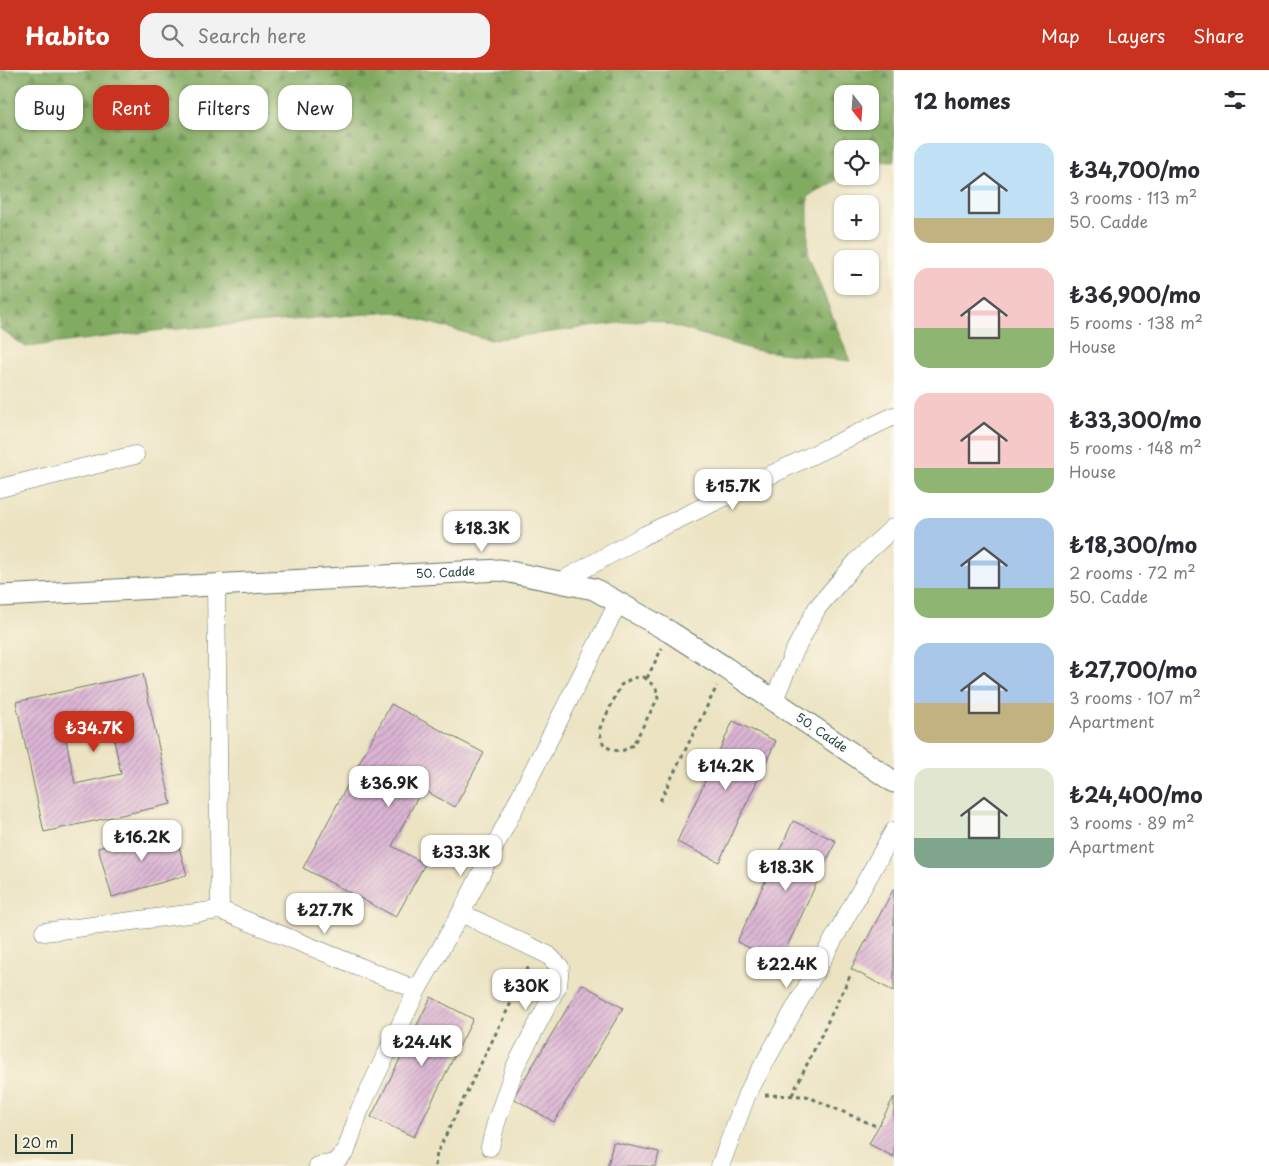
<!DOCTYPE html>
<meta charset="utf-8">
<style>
:root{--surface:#fff;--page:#f2f2f3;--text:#2b2b33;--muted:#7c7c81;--accent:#c8321e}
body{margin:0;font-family:"Playpen Sans",sans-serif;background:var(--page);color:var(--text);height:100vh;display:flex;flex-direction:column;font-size:19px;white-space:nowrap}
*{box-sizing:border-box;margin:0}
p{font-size:16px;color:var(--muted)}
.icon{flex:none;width:28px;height:28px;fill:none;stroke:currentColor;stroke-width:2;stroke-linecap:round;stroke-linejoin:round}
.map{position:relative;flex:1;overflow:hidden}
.details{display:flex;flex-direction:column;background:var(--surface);width:375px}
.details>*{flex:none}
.guide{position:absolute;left:15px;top:15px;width:475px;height:45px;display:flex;gap:10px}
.needle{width:32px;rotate:163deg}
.buttons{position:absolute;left:834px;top:15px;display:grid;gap:10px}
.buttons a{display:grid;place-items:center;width:45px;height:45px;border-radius:10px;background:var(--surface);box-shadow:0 1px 4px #0004;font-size:25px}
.scale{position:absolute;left:15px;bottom:12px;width:58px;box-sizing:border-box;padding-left:5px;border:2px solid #1f3d34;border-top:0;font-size:14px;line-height:18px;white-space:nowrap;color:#1f3d34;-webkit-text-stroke:4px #fcf5e5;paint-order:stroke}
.price{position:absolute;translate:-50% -42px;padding:0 11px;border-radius:10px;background:#fff;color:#222;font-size:16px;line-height:32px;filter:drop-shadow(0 1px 2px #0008)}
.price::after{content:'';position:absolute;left:50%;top:30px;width:15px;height:11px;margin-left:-8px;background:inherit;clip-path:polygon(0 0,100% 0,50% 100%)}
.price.current{background:var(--accent);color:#fff}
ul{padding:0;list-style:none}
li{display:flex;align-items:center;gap:15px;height:125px;padding:0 20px}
li span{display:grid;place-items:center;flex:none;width:140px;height:100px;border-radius:15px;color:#555}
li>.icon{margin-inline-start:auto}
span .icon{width:60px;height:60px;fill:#fffc;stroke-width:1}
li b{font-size:21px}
h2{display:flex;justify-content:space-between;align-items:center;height:60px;padding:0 20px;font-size:21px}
.pill{padding:0 18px;border-radius:15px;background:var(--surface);box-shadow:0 1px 4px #0004;font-size:18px;line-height:45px}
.pill.current{background:var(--accent);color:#fff}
header{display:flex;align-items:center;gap:30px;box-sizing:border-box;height:70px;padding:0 25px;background:var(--accent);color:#fff}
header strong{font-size:24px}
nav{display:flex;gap:28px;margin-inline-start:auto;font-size:18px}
.search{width:350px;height:45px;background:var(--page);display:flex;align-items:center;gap:12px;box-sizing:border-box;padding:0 18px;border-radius:15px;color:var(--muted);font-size:19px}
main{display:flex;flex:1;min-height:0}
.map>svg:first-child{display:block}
.forest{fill:url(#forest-firs);stroke:#50744b;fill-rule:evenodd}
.building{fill:url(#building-hatch);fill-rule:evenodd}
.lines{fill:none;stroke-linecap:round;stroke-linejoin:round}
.minor-casing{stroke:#676;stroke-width:19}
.tertiary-casing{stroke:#676;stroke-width:23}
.path{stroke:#676;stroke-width:3;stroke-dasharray:4 4;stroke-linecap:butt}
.minor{stroke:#fff;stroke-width:18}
.tertiary{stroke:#fff;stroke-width:21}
.labels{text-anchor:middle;stroke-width:4;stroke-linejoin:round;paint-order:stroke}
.street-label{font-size:12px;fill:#1f3d34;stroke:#fcf5e5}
</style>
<header>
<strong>Habito</strong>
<div class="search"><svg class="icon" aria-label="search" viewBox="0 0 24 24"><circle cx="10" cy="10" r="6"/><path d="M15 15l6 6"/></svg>Search here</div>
<nav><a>Map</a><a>Layers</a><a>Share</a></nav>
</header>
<main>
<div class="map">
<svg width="894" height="1096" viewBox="0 0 894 1096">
<defs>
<pattern id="forest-firs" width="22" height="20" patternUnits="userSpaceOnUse" patternTransform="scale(1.25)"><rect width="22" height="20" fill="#82ab62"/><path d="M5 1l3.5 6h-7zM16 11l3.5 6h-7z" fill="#6a8c52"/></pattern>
<pattern id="building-hatch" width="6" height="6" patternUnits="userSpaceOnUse" patternTransform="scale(1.25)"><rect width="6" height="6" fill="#dcb5d5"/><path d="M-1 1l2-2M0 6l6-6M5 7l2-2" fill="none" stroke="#b294ae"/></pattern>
</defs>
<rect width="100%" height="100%" fill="#fcf5e5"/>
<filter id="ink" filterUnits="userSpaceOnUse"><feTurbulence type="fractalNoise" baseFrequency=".02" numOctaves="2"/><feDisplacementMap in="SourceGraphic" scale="10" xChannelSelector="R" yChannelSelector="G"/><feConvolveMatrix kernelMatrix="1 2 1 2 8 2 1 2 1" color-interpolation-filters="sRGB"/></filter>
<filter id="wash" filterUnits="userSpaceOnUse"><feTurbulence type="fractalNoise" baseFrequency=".0096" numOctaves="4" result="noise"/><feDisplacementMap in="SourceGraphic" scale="20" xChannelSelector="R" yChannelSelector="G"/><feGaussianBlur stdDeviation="1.12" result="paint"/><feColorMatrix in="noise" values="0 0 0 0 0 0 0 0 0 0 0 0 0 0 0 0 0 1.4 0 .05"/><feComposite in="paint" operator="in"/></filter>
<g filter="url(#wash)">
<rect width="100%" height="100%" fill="#ebe3c2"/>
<path class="forest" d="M 0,0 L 894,0 L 894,92 L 870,91 L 870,79 L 842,79 L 843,106 L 808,127 L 808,184 L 850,291 L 754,280 L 650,249 L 490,270 L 392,242 L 153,261 L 26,277 L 0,259 ZM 842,24 L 870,24 L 870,51 L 842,51 Z"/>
<g id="blocks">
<g class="building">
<path d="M 143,604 L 171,734 L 44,762 L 16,632 ZM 112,660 L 121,704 L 75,714 L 66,669 Z"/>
<path d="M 391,634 L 484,683 L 455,737 L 422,719 L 392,776 L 425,794 L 396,847 L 303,798 Z"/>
<path d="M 733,651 L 776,671 L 719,792 L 677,772 Z"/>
<path d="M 793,751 L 836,771 L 780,892 L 737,872 Z"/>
<path d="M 173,756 L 187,805 L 112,827 L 98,778 Z"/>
<path d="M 894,818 L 894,919 L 893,921 L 851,899 Z"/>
<path d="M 582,914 L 623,938 L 554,1052 L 513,1028 Z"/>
<path d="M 431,927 L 473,949 L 414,1067 L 371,1047 Z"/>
<path d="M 894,1027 L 894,1087 L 869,1074 Z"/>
<path d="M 613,1072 L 659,1082 L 656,1096 L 608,1096 Z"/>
</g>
</g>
</g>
<g filter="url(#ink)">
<use href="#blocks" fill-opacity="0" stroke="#676" stroke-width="1"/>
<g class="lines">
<defs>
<g id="minor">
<path d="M 0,418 L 135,385"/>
<path d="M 560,512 L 645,465 L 894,346"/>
<path d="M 216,515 L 220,840"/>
<path d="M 774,630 L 793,584 L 817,538 L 858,490 L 894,457"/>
<path d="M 461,843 L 548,885 L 560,897 L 558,915 L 515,997 L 496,1053 L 490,1077"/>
<path d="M 44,862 L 220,840 L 417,920"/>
<path d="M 318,1096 L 334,1093 L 346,1081 L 360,1039 L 417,920 L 461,843 L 618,533"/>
<path d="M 720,1096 L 747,1024 L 894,761"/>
</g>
<g id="tertiary">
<path id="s1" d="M 0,526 L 500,500 L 594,519 L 670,562 L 726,598 L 894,712"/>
</g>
</defs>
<use href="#minor" class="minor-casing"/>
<use href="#tertiary" class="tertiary-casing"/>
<g class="path">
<path d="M 644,607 L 656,618 L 658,628 L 633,675 L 622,681 L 612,680 L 604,675 L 601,668 L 600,658 L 621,615 L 632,608 Z"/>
<path d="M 647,608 L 662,578"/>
<path d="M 660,731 L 717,616"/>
<path d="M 765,1025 L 806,1026 L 876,1056"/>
<path d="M 792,1025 L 850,906"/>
<path d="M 435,1096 L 437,1083 L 530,894"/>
</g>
<use href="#minor" class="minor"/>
<use href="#tertiary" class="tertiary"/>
</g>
</g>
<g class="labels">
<g class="street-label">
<text dy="4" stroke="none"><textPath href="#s1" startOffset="446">50. Cadde</textPath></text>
<text dy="4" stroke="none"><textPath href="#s1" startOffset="866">50. Cadde</textPath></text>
</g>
</g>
</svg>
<div class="buttons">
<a><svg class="needle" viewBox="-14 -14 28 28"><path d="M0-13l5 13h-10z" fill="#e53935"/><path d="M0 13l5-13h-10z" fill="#7c7c81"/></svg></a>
<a><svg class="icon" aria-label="locate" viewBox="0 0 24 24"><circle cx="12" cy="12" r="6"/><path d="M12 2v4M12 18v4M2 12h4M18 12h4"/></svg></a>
<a>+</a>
<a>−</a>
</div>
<div class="scale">20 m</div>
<b class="price" style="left:733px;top:441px">₺15.7K</b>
<b class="price" style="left:482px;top:483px">₺18.3K</b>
<b class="price current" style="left:94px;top:683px">₺34.7K</b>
<b class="price" style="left:726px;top:721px">₺14.2K</b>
<b class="price" style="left:389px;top:738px">₺36.9K</b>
<b class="price" style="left:142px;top:792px">₺16.2K</b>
<b class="price" style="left:461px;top:807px">₺33.3K</b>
<b class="price" style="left:786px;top:822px">₺18.3K</b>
<b class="price" style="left:325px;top:865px">₺27.7K</b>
<b class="price" style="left:787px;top:919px">₺22.4K</b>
<b class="price" style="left:526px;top:941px">₺30K</b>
<b class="price" style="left:422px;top:997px">₺24.4K</b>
<div class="guide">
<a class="pill">Buy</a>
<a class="pill current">Rent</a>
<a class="pill">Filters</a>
<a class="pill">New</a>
</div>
</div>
<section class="details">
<h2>12 homes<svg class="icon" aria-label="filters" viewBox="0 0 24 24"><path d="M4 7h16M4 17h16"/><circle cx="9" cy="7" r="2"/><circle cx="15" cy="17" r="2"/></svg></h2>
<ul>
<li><span style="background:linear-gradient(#bfe0f5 75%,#c2b280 0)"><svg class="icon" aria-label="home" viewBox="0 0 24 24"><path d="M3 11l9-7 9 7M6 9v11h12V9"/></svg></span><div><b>₺34,700/mo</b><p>3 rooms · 113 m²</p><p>50. Cadde</p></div></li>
<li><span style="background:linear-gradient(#f6c9c9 60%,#8fb573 0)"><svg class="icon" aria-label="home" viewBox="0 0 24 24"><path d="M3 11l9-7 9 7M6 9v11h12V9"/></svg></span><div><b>₺36,900/mo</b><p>5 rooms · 138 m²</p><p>House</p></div></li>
<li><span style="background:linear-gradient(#f6c9c9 75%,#8fb573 0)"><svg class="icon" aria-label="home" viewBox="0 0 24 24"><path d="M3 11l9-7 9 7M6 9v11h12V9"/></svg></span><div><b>₺33,300/mo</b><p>5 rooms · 148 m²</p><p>House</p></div></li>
<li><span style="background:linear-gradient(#a9c7e8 70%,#8fb573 0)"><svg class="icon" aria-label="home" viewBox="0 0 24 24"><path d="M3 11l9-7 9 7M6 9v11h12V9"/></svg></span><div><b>₺18,300/mo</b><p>2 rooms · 72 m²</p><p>50. Cadde</p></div></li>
<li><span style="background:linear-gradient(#a9c7e8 60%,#c2b280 0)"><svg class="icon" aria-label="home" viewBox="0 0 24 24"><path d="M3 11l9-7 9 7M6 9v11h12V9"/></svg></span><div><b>₺27,700/mo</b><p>3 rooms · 107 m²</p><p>Apartment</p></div></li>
<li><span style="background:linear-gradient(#dfe7d0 70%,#7fa58c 0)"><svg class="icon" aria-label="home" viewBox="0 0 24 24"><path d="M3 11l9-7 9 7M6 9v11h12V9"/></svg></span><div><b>₺24,400/mo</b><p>3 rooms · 89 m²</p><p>Apartment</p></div></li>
</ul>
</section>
</main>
